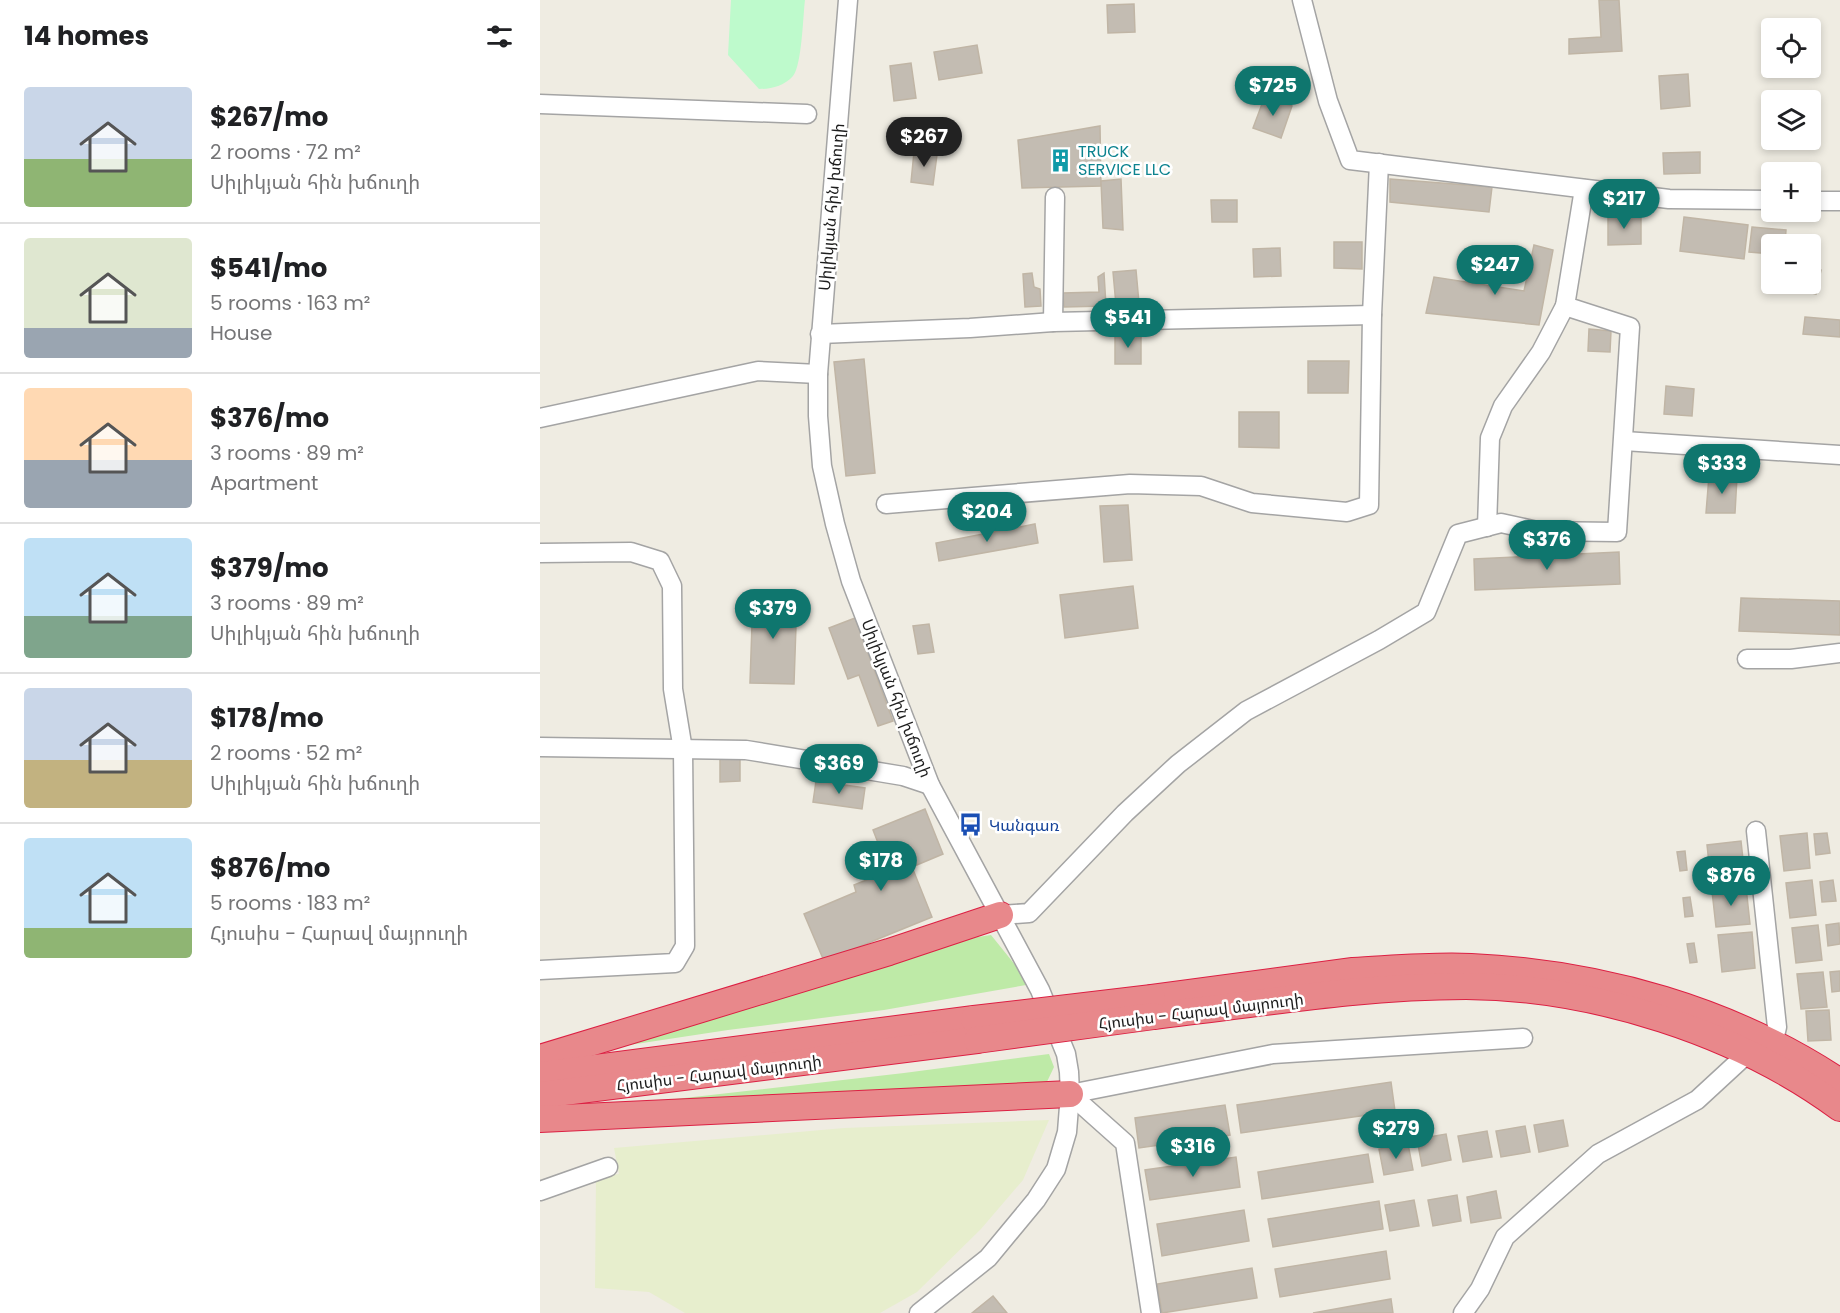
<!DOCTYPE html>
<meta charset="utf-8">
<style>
:root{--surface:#fff;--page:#f6f6f6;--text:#202124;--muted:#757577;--line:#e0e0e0;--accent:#0f766e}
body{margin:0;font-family:Poppins,"Noto Sans Armenian",sans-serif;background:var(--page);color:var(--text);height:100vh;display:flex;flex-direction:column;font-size:22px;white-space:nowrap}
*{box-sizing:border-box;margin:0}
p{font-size:20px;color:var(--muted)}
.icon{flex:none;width:33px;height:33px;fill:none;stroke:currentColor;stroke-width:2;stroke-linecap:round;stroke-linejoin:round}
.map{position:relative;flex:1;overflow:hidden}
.sheet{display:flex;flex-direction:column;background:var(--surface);width:540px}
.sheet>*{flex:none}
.controls{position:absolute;left:1221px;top:18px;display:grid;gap:12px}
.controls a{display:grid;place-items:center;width:60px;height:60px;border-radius:6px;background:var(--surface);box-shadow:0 3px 9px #0003;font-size:30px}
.price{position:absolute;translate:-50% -51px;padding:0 14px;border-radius:21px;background:var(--accent);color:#fff;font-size:20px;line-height:39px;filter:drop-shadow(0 2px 3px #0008)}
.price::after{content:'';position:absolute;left:50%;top:36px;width:18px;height:14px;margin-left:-9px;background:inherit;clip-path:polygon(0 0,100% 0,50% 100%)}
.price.active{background:#222;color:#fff}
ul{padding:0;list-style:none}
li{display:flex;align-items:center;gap:18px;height:150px;padding:0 24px}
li+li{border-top:2px solid var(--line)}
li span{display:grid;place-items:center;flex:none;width:168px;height:120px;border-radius:6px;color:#555}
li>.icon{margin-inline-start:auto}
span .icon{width:72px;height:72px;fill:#fffc;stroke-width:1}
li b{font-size:26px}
h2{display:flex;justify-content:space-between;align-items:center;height:72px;padding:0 24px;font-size:26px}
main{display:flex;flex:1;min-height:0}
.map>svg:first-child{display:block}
.farmland{fill:#e7eecd}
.grass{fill:#beeaa7}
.park{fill:#befacc}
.building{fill:#c3bcb2;stroke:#c0b5a5;stroke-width:1.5}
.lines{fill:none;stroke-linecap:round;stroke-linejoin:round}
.minor-casing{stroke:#a4a4a4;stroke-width:21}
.highway-casing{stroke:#dc2043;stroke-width:28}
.minor{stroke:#fff;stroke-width:18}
.highway{stroke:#e8888b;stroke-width:26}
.highway-bridge-casing{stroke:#dc2043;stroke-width:28;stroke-linecap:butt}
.highway-bridge{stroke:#e8888b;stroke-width:26}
.labels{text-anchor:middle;stroke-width:5;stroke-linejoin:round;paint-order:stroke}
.culture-label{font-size:16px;fill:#0d838f;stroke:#fff;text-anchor:start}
.street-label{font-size:16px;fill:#1d1d1d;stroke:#fff}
.transit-label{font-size:16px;fill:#164399;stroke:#fff;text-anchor:start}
</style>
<main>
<section class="sheet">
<h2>14 homes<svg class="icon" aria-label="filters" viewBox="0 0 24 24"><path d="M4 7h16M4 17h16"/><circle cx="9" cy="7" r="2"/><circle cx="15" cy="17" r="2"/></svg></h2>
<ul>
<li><span style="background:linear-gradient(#c9d6e8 60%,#8fb573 0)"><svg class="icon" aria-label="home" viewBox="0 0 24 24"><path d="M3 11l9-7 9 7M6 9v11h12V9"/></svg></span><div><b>$267/mo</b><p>2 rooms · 72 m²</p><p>Սիլիկյան հին խճուղի</p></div></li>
<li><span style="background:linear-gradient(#dfe7d0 75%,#9aa5b1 0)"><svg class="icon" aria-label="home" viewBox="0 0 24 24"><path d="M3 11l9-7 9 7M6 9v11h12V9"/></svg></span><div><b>$541/mo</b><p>5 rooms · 163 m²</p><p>House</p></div></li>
<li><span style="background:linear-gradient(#ffd9b3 60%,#9aa5b1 0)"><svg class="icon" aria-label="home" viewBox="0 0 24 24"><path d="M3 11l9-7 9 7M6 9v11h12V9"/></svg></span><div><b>$376/mo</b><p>3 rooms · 89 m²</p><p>Apartment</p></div></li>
<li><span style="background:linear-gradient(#bfe0f5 65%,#7fa58c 0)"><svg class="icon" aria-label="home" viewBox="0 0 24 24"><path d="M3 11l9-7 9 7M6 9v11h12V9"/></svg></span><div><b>$379/mo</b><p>3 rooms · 89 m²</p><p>Սիլիկյան հին խճուղի</p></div></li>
<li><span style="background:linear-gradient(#c9d6e8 60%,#c2b280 0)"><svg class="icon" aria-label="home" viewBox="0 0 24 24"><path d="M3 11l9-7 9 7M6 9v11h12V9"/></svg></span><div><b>$178/mo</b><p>2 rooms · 52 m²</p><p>Սիլիկյան հին խճուղի</p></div></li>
<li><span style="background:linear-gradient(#bfe0f5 75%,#8fb573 0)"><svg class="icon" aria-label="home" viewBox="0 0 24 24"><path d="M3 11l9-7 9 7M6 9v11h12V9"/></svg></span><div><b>$876/mo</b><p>5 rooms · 183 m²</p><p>Հյուսիս - Հարավ մայրուղի</p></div></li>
</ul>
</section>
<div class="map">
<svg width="1300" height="1313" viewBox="0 0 1300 1313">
<rect width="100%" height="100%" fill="#efece2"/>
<path class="farmland" d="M 509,1120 L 483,1180 L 441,1229 L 377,1292 L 340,1313 L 145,1313 L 109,1292 L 55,1288 L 56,1177 L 79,1174 L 74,1148 L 304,1128 Z"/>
<g class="grass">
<path d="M 451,935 L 476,966 L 486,985 L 344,1010 L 188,1030 L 63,1049 L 418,940 Z"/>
<path d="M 509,1054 L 514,1067 L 505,1086 L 47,1109 L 364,1073 Z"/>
</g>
<path class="park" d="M 191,0 L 265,0 C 263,15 262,65 253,76 C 244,86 232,89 219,89 L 188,55 Z"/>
<g class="building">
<path d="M 1059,0 L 1079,0 L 1082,51 L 1029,54 L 1029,39 L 1061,37 Z"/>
<path d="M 594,4 L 595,32 L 568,33 L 567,5 Z"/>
<path d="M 437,45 L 442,73 L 399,80 L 394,52 Z"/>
<path d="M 371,63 L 376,98 L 354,101 L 350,66 Z"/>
<path d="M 1148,74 L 1150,106 L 1121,109 L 1119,76 Z"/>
<path d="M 725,96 L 752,106 L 741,138 L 713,128 Z"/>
<path d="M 560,126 L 561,186 L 482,188 L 478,140 Z"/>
<path d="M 374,152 L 397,155 L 393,185 L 371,182 Z"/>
<path d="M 1160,152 L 1160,173 L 1124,174 L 1123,153 Z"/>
<path d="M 581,179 L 583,230 L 563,228 L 561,181 Z"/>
<path d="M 850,179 L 952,187 L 949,212 L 850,202 Z"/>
<path d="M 671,200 L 697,200 L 697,222 L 672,222 Z"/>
<path d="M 1068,216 L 1101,216 L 1101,244 L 1068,245 Z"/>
<path d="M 1144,217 L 1208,225 L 1204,259 L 1140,251 Z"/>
<path d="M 1212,227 L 1246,230 L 1245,244 L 1232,244 L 1232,254 L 1209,252 Z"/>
<path d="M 794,242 L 822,242 L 822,269 L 794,268 Z"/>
<path d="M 994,245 L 1013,250 L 999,325 L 886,313 L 894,277 L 984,291 Z"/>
<path d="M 740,248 L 741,276 L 714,277 L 713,249 Z"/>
<path d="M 1270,268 L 1281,270 L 1276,294 L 1256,289 L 1256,284 L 1270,284 Z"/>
<path d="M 596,270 L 599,303 L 576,305 L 573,272 Z"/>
<path d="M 492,273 L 494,287 L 500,289 L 501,306 L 485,307 L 483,274 Z"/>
<path d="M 564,273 L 566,306 L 524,307 L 523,293 L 559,292 L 558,277 Z"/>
<path d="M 1265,317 L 1300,320 L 1300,337 L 1263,334 Z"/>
<path d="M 1049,329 L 1071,331 L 1070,352 L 1048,351 Z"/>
<path d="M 601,333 L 601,364 L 575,364 L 575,334 Z"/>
<path d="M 324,359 L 335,473 L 306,476 L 294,362 Z"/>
<path d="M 768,361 L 809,361 L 808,393 L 768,393 Z"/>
<path d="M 1126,386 L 1154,389 L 1152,416 L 1124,414 Z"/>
<path d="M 699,412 L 739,412 L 739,448 L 699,447 Z"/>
<path d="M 1169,476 L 1197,477 L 1195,513 L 1166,513 Z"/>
<path d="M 588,505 L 592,560 L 564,562 L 560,506 Z"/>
<path d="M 495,524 L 498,543 L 399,561 L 396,543 Z"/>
<path d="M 1079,552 L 1080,584 L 935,590 L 934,559 Z"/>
<path d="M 593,586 L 598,628 L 525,638 L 520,595 Z"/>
<path d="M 213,595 L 257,597 L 254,684 L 210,683 Z"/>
<path d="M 1201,598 L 1300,601 L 1300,635 L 1199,631 Z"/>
<path d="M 315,618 L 353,721 L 338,726 L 319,675 L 308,679 L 289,628 Z"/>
<path d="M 389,624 L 394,652 L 378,654 L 373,626 Z"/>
<path d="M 180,757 L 200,757 L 200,781 L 180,782 Z"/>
<path d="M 276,781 L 325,788 L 322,809 L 273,802 Z"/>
<path d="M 385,809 L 403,854 L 372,867 L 392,917 L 284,961 L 264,914 L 316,892 L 314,885 L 349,871 L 333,830 Z"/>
<path d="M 1267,833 L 1270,868 L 1244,871 L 1240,836 Z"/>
<path d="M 1287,833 L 1290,853 L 1276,855 L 1274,834 Z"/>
<path d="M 1201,841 L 1205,878 L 1171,881 L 1167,845 Z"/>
<path d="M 1145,851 L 1147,870 L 1140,871 L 1137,852 Z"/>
<path d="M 1272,880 L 1276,915 L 1250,918 L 1246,883 Z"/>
<path d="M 1293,880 L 1296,901 L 1282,902 L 1280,882 Z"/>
<path d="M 1206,887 L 1210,924 L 1176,927 L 1172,891 Z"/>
<path d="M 1150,897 L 1153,916 L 1145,917 L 1143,898 Z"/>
<path d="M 1299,923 L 1300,944 L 1288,946 L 1286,925 Z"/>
<path d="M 1278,925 L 1282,960 L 1256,963 L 1252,928 Z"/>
<path d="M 1212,932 L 1215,968 L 1182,972 L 1178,935 Z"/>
<path d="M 1154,943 L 1157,962 L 1150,963 L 1147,944 Z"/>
<path d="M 1300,971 L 1300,991 L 1292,992 L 1290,972 Z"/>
<path d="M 1283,972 L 1287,1007 L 1261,1009 L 1257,974 Z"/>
<path d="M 1289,1010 L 1291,1040 L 1268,1041 L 1266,1011 Z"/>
<path d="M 851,1082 L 855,1111 L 701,1133 L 697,1105 Z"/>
<path d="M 685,1105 L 690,1135 L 599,1148 L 595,1118 Z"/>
<path d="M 1023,1120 L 1028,1146 L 999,1152 L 994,1125 Z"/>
<path d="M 985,1126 L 990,1152 L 961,1157 L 956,1131 Z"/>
<path d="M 947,1131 L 952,1157 L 923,1162 L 918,1136 Z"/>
<path d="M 906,1134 L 911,1160 L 882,1166 L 877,1139 Z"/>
<path d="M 868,1144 L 873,1170 L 844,1175 L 839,1149 Z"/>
<path d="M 828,1154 L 833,1182 L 722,1199 L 718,1172 Z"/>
<path d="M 696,1157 L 700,1187 L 610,1200 L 605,1170 Z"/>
<path d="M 956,1191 L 961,1218 L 931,1223 L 927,1197 Z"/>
<path d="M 917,1195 L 921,1221 L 893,1226 L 888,1200 Z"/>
<path d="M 874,1200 L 879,1226 L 850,1231 L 845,1205 Z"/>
<path d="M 839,1201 L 843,1229 L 733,1247 L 728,1219 Z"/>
<path d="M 704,1210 L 709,1241 L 622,1256 L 617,1224 Z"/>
<path d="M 846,1251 L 850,1279 L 740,1297 L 735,1269 Z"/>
<path d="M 712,1268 L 717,1298 L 622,1313 L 617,1284 Z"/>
<path d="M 453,1296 L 467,1313 L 432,1313 Z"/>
<path d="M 851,1299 L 853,1313 L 773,1313 Z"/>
</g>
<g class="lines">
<defs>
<g id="minor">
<path d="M 308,0 L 278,374 L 278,416 L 282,466 L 295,524 L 311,581 L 390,785 L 500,990 L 526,1054 L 529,1072 L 530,1094 L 527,1132 L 516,1169 L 496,1200 L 448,1258 L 379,1313"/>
<path d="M 762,0 L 788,101 L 810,160 L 1129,199 L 1232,200"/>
<path d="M 0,104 L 267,114"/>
<path d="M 1270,201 L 1300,201"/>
<path d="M 513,322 L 515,197"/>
<path d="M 280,334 L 430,328 L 513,322 L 832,315"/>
<path d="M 0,418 L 218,371 L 278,374"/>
<path d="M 1084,441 L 1300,455"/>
<path d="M 346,504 L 590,484 L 661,486 L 712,503 L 807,512 L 829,505 L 832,315 L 839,163"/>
<path d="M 947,527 L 950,438 L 963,406 L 1001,352 L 1025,306"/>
<path d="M 0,553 L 91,552 L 120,561 L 132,586 L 133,689 L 143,750 L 145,946 L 135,963 L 0,970"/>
<path d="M 1207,659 L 1251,659 L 1300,653"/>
<path d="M 0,747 L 206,750 L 363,776 L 390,785"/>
<path d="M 1216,831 L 1237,1027 L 1233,1044"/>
<path d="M 460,915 L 489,913 L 585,813 L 638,764 L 706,711 L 839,640 L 886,612 L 918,534 L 961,523 L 997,531 L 1077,532 L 1090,327 L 1025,306 L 1044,189"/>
<path d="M 530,1094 L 733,1054 L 983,1038"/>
<path d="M 530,1094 L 585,1143 L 611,1313"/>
<path d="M 0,1191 L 68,1167"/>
<path d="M 923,1313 L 940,1289 L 965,1237 L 1058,1154 L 1157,1100 L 1208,1053"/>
</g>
<g id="highway">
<path d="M 612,998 L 813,971 C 852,969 892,965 931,967 C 1061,973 1192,1010 1300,1082"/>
<path d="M 614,1016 C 718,1004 821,986 926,986 C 1054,987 1197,1032 1300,1108"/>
<path d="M 0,1058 L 349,952 L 460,915"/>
<path d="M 0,1075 L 434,1019"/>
<path d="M 0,1095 L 437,1040"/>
<path d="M 0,1119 L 530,1094"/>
</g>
</defs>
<use href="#minor" class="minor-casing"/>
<use href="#highway" class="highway-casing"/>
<use href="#minor" class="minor"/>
<use href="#highway" class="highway"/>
<defs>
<g id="highway-bridge">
<path d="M 434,1019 L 612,998"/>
<path d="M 437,1040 L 614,1016"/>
</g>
</defs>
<use href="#highway-bridge" class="highway-bridge-casing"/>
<use href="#highway-bridge" class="highway-bridge"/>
</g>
<defs>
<symbol id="building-bare" viewBox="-9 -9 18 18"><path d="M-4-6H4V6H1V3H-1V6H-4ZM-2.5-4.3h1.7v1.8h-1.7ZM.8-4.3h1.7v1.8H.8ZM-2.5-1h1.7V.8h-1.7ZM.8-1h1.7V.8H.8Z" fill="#0f9aa8" stroke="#fff" stroke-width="2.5" paint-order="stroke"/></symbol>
<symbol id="bus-bare" viewBox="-9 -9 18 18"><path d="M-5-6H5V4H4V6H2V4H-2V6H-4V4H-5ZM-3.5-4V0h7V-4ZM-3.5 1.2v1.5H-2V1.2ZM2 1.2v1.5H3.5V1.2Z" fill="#1a4fb4" stroke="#fff" stroke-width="2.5" paint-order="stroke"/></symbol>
</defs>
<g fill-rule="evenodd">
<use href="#building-bare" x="504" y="144" width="33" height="33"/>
<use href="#bus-bare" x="414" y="808" width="33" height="33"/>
</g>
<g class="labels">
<g class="culture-label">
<text x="538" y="157">TRUCK<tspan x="538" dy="18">SERVICE LLC</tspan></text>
</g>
<g class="street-label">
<text transform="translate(291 207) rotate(-85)" y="6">Սիլիկյան հին խճուղի</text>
<text transform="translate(357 698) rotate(69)" y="6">Սիլիկյան հին խճուղի</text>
<text transform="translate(661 1011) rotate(-7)" y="6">Հյուսիս - Հարավ մայրուղի</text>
<text transform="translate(179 1073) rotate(-7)" y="6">Հյուսիս - Հարավ մայրուղի</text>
</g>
<g class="transit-label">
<text x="449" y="831">Կանգառ</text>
</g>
</g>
</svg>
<div class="controls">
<a><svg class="icon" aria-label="locate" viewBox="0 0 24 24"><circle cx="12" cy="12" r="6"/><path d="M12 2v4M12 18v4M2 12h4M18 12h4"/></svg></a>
<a><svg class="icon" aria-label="layers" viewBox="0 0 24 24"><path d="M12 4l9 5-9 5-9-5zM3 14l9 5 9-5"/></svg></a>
<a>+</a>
<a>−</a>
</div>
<b class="price" style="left:733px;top:117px">$725</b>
<b class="price active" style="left:384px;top:168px">$267</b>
<b class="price" style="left:1084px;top:230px">$217</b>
<b class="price" style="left:955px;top:296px">$247</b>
<b class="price" style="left:588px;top:349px">$541</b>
<b class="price" style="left:1182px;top:495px">$333</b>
<b class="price" style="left:447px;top:543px">$204</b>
<b class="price" style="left:1007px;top:571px">$376</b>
<b class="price" style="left:233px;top:640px">$379</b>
<b class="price" style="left:299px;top:795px">$369</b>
<b class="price" style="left:341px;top:892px">$178</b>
<b class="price" style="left:1191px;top:907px">$876</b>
<b class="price" style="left:856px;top:1160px">$279</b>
<b class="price" style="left:653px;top:1178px">$316</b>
</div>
</main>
